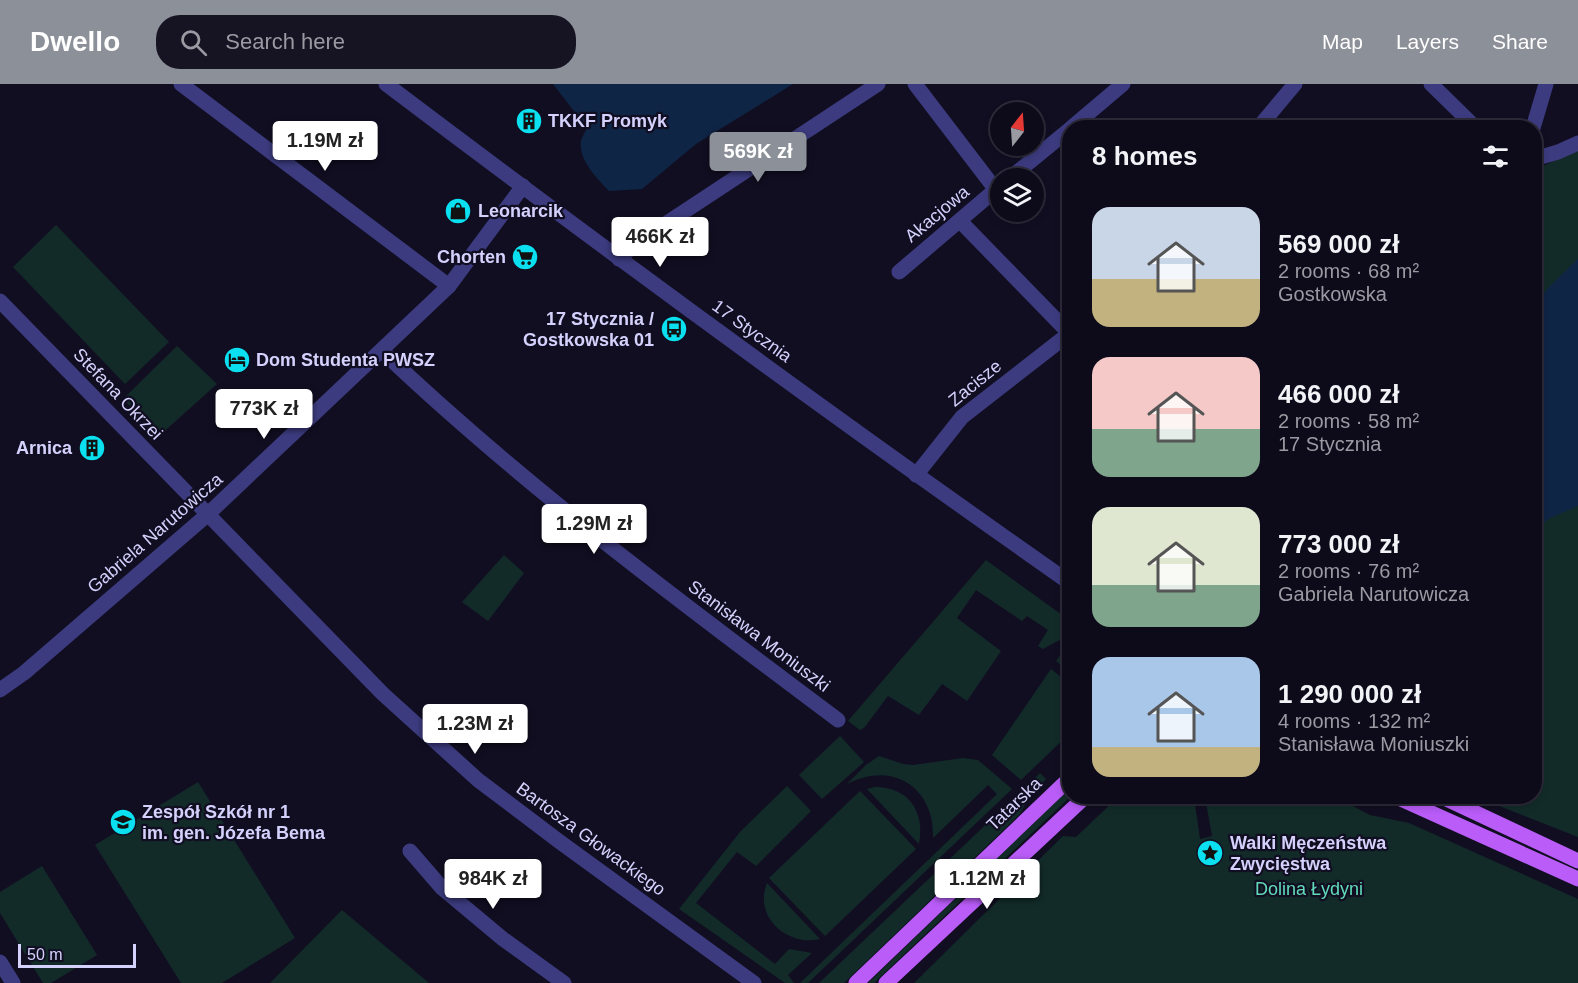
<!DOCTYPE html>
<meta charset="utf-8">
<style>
:root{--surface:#0d0a1a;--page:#161323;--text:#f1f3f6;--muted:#9a9aa2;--line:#2d2b39;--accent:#8c9099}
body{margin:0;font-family:Arial,sans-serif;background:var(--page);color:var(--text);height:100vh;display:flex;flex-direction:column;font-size:22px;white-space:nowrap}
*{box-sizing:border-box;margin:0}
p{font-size:20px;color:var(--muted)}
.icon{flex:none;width:33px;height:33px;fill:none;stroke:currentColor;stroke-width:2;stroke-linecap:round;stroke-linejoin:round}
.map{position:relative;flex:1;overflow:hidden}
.details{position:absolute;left:1062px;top:36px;width:480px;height:684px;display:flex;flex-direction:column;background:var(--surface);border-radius:24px;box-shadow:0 3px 9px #0003,0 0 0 2px var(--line)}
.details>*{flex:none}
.needle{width:39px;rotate:17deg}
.fabs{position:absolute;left:990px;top:18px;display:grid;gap:12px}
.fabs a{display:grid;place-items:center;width:54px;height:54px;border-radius:50%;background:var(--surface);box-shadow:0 3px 9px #0003,0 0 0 2px var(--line);font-size:30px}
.scale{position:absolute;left:18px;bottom:15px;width:118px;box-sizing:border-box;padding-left:6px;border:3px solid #d4d1fd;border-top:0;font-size:16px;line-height:21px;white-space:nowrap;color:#d4d1fd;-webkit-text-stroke:4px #110e22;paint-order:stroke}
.price{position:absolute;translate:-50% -51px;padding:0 14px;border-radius:6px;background:#fff;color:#222;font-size:20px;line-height:39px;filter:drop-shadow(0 2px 3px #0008)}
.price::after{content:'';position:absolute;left:50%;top:36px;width:18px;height:14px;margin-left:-9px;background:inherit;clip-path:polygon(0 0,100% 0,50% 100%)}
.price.on{background:var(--accent);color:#fff}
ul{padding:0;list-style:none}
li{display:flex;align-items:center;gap:18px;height:150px;padding:0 30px}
li span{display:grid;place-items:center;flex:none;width:168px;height:120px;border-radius:18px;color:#555}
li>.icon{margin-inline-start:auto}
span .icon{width:72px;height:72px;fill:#fffc;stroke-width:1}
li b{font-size:26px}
h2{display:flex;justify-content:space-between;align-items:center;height:72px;padding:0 30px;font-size:26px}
header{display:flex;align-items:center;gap:36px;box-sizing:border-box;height:84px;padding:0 30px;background:var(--accent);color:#fff}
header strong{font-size:28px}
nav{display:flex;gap:33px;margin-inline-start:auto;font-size:21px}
.search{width:420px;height:54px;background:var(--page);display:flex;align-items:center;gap:15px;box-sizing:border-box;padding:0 21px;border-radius:24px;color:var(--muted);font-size:22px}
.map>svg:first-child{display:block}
.green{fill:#122b29}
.water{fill:#0f2545}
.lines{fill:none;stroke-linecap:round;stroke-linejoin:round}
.minor{stroke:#3c3b7f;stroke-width:15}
.major{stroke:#b95cf8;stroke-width:15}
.labels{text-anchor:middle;stroke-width:4.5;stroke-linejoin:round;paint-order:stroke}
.poi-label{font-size:18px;font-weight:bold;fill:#d4d1fd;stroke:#110e22;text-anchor:start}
.street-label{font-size:18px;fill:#d4d1fd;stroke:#110e22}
.park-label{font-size:18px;fill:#60dab8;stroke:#110e22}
</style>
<header>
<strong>Dwello</strong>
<div class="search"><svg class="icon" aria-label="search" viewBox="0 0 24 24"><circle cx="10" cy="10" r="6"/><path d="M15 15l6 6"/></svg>Search here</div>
<nav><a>Map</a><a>Layers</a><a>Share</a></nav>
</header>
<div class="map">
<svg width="1578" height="899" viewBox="0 0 1578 899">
<rect width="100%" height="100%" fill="#110e22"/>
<g class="green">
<path d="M 1578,65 L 1578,753 L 1476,713 L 1534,712 L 1535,86 Z"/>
<path d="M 56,141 L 169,258 L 125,300 L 13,183 Z"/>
<path d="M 177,262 L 217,300 L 159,352 L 123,315 Z"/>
<path d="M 504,471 L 524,489 L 488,537 L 462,518 Z"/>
<path d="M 986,476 L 1069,536 L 1069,551 L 1043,565 L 1038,562 L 1048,546 L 1027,532 L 1022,537 L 976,506 L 957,534 L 1001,567 L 967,617 L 942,600 L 919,631 L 888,612 L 864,644 L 860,646 L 848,637 Z"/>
<path d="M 1069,559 L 1069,587 L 1056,577 Z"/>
<path d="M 1051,585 L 1069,599 L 1069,650 L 1021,696 L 992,671 Z"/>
<path d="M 840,652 L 864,678 L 822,715 L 799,691 Z"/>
<path d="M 879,672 L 903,680 L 913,681 L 963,674 L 978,676 L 1012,705 L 808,899 L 800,899 L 997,710 L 988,701 L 933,754 C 935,703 892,676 847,700 L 866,681 Z"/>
<path d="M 1040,689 L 1046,695 L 1032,712 L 1030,711 L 1024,705 Z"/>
<path d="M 198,698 L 295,854 L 222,899 L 181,899 L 95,761 Z"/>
<path d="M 787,702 L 811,727 L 756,782 L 737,768 L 696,819 L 775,880 L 789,865 L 812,869 L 788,891 L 794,899 L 785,899 L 679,825 L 740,748 Z"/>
<path d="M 875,703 C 909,703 925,728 919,760 L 867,705 Z"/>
<path d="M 1069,705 L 1070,713 L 874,899 L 868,899 Z"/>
<path d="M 860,707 L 916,765 L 825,852 L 769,794 Z"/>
<path d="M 1017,711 L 1025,721 L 1020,730 L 844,899 L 819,899 Z"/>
<path d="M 1118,713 L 1194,713 L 1200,755 L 1212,752 L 1205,713 L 1336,713 L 1370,731 L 1409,739 L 1578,815 L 1578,899 L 914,899 L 1063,752 L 1076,753 Z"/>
<path d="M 42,782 L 97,871 L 51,899 L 43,899 L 0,829 L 0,808 Z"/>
<path d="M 767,799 L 820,855 C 788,863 753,833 767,799 Z"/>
<path d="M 342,826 L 429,899 L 270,899 Z"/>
</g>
<g class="water">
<path d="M 553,0 L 793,0 L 696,60 L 642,105 L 609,107 C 598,95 578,76 581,57 C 582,53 585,48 587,44 Z"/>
<path d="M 1578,175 L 1578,422 L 1550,434 L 1535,445 L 1535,222 L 1549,203 Z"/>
</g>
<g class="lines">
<g class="minor">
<path d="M 181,0 L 449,202"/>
<path d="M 386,0 C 611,170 839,337 1070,499"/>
<path d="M 915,0 L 996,106"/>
<path d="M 1431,0 L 1476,44"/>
<path d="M 1071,44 L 1123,0"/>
<path d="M 1258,44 L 1295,0"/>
<path d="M 1533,44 L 1546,0"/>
<path d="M 1534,75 L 1558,68 L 1578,59"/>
<path d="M 1010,94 L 1070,45"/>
<path d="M 960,137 L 1069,249"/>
<path d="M 619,175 L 635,160 L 878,0"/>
<path d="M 899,188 L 1000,102"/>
<path d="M 0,217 L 383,610 L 478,696 L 560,758 L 754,899"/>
<path d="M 382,267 C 524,402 682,519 838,636"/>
<path d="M 916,391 L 962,333 L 1070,249"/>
<path d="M 0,606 L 24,589 L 207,431 L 449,202 L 523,102"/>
<path d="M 410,767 L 442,804 L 503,855 L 564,899"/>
<path d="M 0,878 L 13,899"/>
</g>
<g class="major">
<path d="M 1394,712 L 1578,795"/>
<path d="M 1440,712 L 1578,777"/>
<path d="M 856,899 L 1070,694"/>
<path d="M 886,899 L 1086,712"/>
</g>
</g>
<defs>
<symbol id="building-disc" viewBox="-11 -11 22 22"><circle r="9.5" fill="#0ae0f0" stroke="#110e22"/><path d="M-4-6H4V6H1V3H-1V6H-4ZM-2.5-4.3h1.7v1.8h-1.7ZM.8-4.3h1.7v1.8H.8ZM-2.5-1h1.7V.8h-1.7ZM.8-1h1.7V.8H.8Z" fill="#111"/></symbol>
<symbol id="shop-disc" viewBox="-11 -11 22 22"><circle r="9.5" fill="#0ae0f0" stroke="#110e22"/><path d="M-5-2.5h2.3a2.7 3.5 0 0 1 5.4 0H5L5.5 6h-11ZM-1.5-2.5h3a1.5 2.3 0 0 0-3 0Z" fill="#111"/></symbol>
<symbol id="supermarket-disc" viewBox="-11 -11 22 22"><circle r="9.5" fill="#0ae0f0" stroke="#110e22"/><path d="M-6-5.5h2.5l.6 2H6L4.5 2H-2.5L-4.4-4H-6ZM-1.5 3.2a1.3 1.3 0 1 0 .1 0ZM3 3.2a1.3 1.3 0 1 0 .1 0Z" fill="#111"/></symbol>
<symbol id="bus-disc" viewBox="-11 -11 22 22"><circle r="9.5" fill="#0ae0f0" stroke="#110e22"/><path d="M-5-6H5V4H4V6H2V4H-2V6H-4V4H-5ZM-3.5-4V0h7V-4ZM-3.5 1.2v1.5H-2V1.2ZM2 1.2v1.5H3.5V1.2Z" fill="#111"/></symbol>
<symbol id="hotel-disc" viewBox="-11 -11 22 22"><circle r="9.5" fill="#0ae0f0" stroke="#110e22"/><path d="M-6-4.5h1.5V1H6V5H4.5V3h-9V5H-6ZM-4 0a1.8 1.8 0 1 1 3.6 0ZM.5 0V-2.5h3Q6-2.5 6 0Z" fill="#111"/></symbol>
<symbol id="school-disc" viewBox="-11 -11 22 22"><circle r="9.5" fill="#0ae0f0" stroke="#110e22"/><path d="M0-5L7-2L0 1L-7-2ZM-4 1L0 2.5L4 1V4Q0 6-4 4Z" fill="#111"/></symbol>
<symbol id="sight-disc" viewBox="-11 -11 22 22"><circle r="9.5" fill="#0ae0f0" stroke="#110e22"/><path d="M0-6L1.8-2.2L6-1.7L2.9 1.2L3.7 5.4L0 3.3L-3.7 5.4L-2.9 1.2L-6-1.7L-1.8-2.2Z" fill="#111"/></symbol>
</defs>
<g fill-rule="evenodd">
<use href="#building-disc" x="514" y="22" width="30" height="30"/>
<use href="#shop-disc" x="443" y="112" width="30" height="30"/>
<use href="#supermarket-disc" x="510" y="158" width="30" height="30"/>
<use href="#bus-disc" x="659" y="230" width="30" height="30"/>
<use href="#hotel-disc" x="222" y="261" width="30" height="30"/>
<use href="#building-disc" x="77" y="349" width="30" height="30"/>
<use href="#school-disc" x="108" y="723" width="30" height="30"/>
<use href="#sight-disc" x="1195" y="754" width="30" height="30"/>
</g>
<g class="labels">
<g class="poi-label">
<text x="548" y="43">TKKF Promyk</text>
<text x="478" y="133">Leonarcik</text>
<text x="506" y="179" text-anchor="end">Chorten</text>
<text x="654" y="241" text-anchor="end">17 Stycznia /<tspan x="654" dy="21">Gostkowska 01</tspan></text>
<text x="256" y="282">Dom Studenta PWSZ</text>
<text x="72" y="370" text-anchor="end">Arnica</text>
<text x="142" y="734">Zespół Szkół nr 1<tspan x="142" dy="21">im. gen. Józefa Bema</tspan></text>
<text x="1230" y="765">Walki Męczeństwa<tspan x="1230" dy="21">Zwycięstwa</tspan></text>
</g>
<g class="street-label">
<text transform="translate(937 130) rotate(-40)" y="6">Akacjowa</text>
<text transform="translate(752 247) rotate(36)" y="6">17 Stycznia</text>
<text transform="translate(975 299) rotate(-39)" y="6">Zacisze</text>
<text transform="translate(118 310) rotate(46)" y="6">Stefana Okrzei</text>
<text transform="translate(155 449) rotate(-41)" y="6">Gabriela Narutowicza</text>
<text transform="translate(759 552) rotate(37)" y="6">Stanisława Moniuszki</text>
<text transform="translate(1014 720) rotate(-44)" y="6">Tatarska</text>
<text transform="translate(591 755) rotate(36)" y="6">Bartosza Głowackiego</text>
</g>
<g class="park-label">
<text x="1309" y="811">Dolina Łydyni</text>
</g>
</g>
</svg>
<div class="fabs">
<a><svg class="needle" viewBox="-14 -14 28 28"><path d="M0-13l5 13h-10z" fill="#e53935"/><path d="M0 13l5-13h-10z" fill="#9a9aa2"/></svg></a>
<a><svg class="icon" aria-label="layers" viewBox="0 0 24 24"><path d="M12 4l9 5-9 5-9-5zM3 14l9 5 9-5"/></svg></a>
</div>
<div class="scale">50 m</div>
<b class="price" style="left:325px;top:88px">1.19M zł</b>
<b class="price on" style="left:758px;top:99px">569K zł</b>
<b class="price" style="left:660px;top:184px">466K zł</b>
<b class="price" style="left:264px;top:356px">773K zł</b>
<b class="price" style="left:594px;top:471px">1.29M zł</b>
<b class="price" style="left:475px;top:671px">1.23M zł</b>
<b class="price" style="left:493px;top:826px">984K zł</b>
<b class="price" style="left:987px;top:826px">1.12M zł</b>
<section class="details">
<h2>8 homes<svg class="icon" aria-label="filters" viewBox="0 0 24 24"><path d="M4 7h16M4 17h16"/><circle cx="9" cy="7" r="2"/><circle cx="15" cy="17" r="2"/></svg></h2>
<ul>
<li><span style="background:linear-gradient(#c9d6e8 60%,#c2b280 0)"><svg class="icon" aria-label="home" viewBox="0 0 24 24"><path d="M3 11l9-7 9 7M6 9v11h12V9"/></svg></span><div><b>569 000 zł</b><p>2 rooms · 68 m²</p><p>Gostkowska</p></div></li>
<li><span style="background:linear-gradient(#f6c9c9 60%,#7fa58c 0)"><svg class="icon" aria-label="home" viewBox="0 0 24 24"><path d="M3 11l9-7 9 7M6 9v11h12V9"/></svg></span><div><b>466 000 zł</b><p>2 rooms · 58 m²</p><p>17 Stycznia</p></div></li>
<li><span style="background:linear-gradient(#dfe7d0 65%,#7fa58c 0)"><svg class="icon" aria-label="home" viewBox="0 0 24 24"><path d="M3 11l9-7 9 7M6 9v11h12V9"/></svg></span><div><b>773 000 zł</b><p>2 rooms · 76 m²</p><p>Gabriela Narutowicza</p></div></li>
<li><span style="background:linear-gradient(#a9c7e8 75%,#c2b280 0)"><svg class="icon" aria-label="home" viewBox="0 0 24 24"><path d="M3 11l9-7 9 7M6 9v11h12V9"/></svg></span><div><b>1 290 000 zł</b><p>4 rooms · 132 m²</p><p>Stanisława Moniuszki</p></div></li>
</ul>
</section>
</div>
